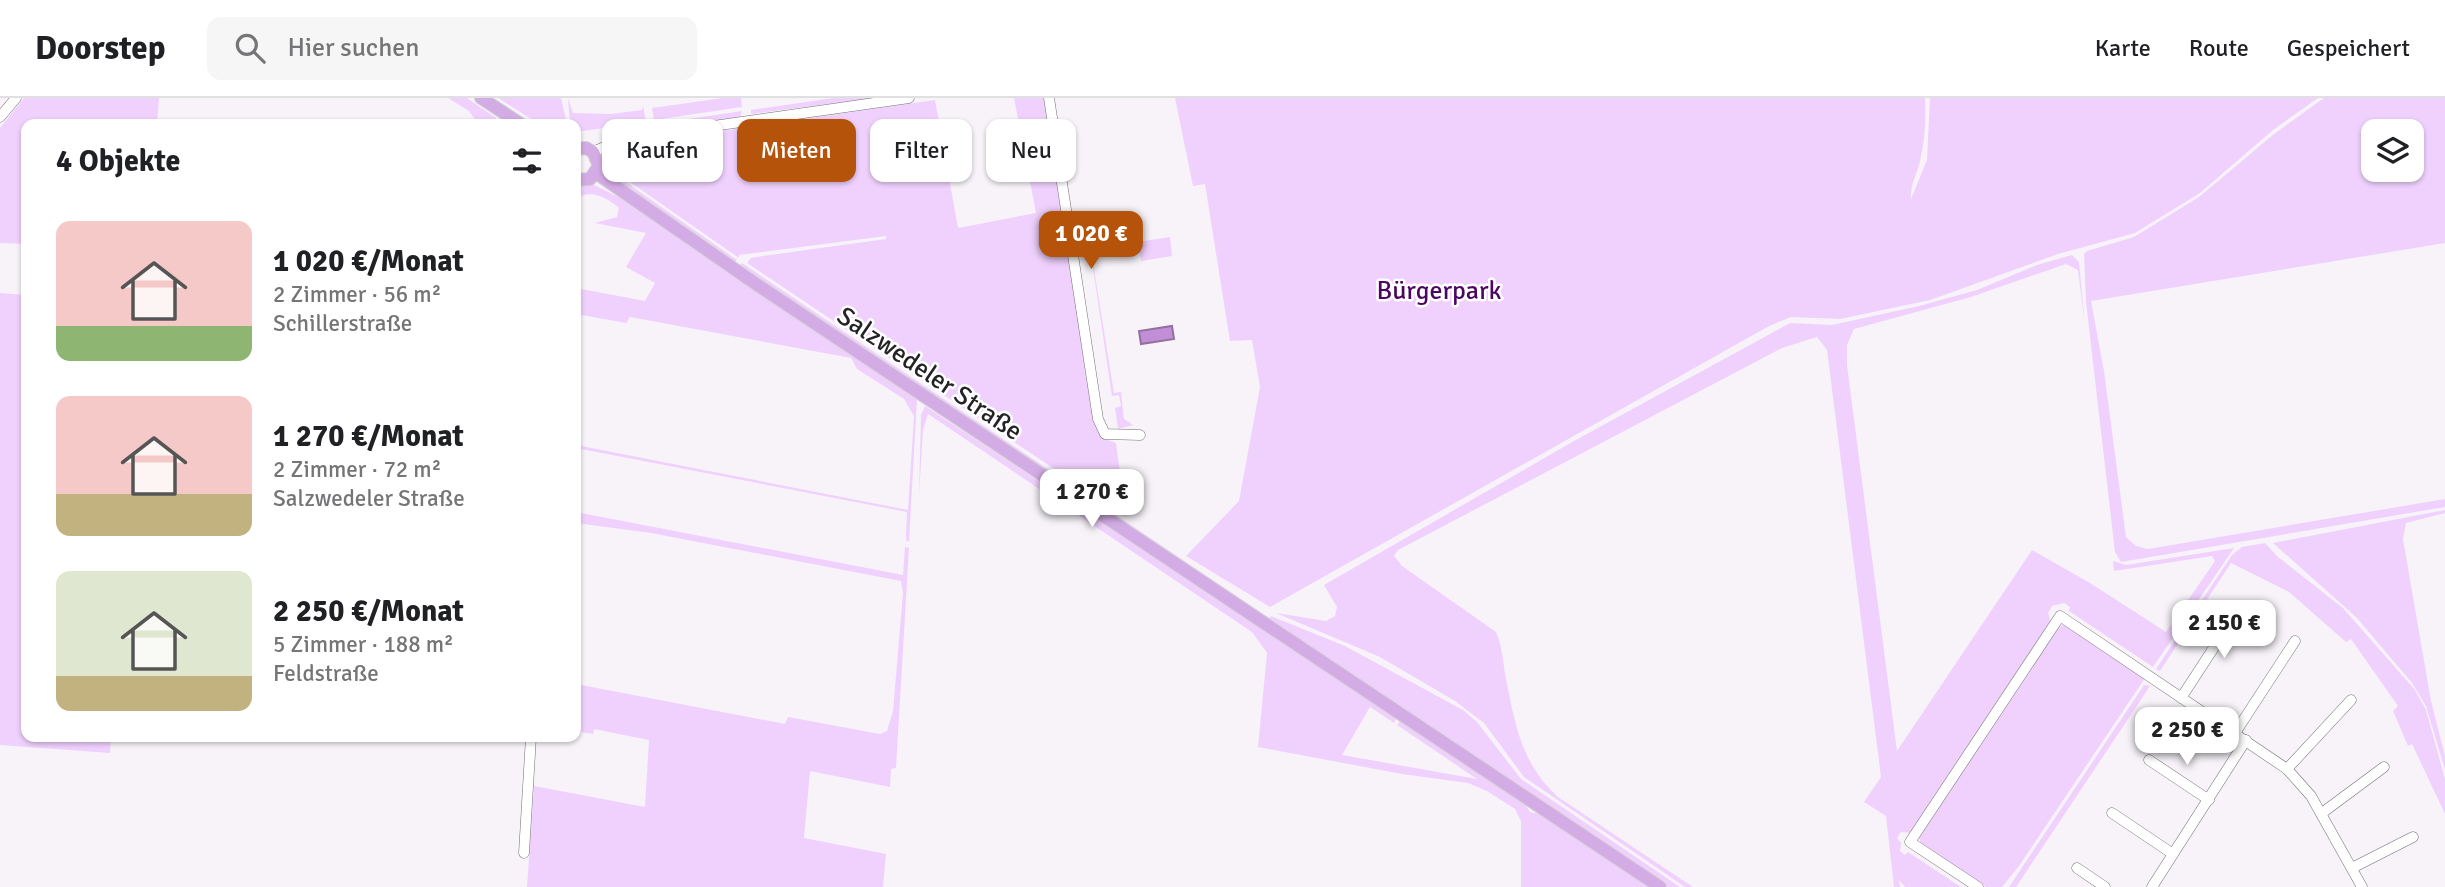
<!DOCTYPE html>
<html lang="de">
<meta charset="utf-8">
<style>
:root{--surface:#fff;--page:#f6f6f6;--text:#202124;--muted:#757577;--line:#e0e0e0;--accent:#b45309}
body{margin:0;font-family:Signika,sans-serif;background:var(--page);color:var(--text);height:100vh;display:flex;flex-direction:column;font-size:26px;white-space:nowrap}
*{box-sizing:border-box;margin:0}
p{font-size:23px;color:var(--muted)}
.icon{flex:none;width:38px;height:38px;fill:none;stroke:currentColor;stroke-width:2;stroke-linecap:round;stroke-linejoin:round}
.map{position:relative;flex:1;overflow:hidden}
.sheet{position:absolute;left:21px;top:21px;width:560px;height:623px;display:flex;flex-direction:column;background:var(--surface);border-radius:14px;box-shadow:0 2px 5px #0004}
.sheet>*{flex:none}
.hud{position:absolute;left:602px;top:21px;width:665px;height:63px;display:flex;gap:14px}
.buttons{position:absolute;left:2361px;top:21px;display:grid;gap:14px}
.buttons a{display:grid;place-items:center;width:63px;height:63px;border-radius:14px;background:var(--surface);box-shadow:0 2px 5px #0004;font-size:35px}
.price{position:absolute;translate:-50% -60px;padding:0 16px;border-radius:14px;background:#fff;color:#222;font-size:23px;line-height:46px;filter:drop-shadow(0 2px 4px #0008)}
.price::after{content:'';position:absolute;left:50%;top:42px;width:21px;height:16px;margin-left:-10px;background:inherit;clip-path:polygon(0 0,100% 0,50% 100%)}
.price.on{background:var(--accent);color:#fff}
ul{padding:0;list-style:none}
li{display:flex;align-items:center;gap:21px;height:175px;padding:0 35px}
li span{display:grid;place-items:center;flex:none;width:196px;height:140px;border-radius:14px;color:#555}
li>.icon{margin-inline-start:auto}
span .icon{width:84px;height:84px;fill:#fffc;stroke-width:1}
li b{font-size:30px}
h2{display:flex;justify-content:space-between;align-items:center;height:84px;padding:0 35px;font-size:30px}
.pill{padding:0 24px;border-radius:14px;background:var(--surface);box-shadow:0 2px 5px #0004;font-size:24px;line-height:63px}
.pill.on{background:var(--accent);color:#fff}
header{display:flex;align-items:center;gap:42px;box-sizing:border-box;height:98px;padding:0 35px;background:var(--surface);border-bottom:2px solid var(--line)}
header strong{font-size:33px}
nav{display:flex;gap:38px;margin-inline-start:auto;font-size:24px}
.search{width:490px;height:63px;background:var(--page);display:flex;align-items:center;gap:18px;box-sizing:border-box;padding:0 24px;border-radius:14px;color:var(--muted);font-size:26px}
.map>svg:first-child{display:block}
.green{fill:#f0d1fe;fill-rule:evenodd}
.water{fill:#c28fd7;stroke:#936fa2;stroke-width:2}
.lines{fill:none;stroke-linecap:round;stroke-linejoin:round}
.minor-casing{stroke:#726f74;stroke-width:11}
.major-casing{stroke:#d3d3d3;stroke-width:14}
.minor{stroke:#fff;stroke-width:10}
.major{stroke:#d4ace5;stroke-width:12}
.labels{text-anchor:middle;stroke-width:5;stroke-linejoin:round;paint-order:stroke}
.park-label{font-size:26px;fill:#4c0662;stroke:#fff}
.street-label{font-size:26px;fill:#242325;stroke:#fff}
</style>
<header>
<strong>Doorstep</strong>
<div class="search"><svg class="icon" aria-label="search" viewBox="0 0 24 24"><circle cx="10" cy="10" r="6"/><path d="M15 15l6 6"/></svg>Hier suchen</div>
<nav><a>Karte</a><a>Route</a><a>Gespeichert</a></nav>
</header>
<div class="map">
<svg width="2445" height="789" viewBox="0 0 2445 789">
<rect width="100%" height="100%" fill="#f7f3f9"/>
<g class="green">
<path d="M 24,0 L 159,0 L 157,26 L 26,26 L 26,146 L 0,145 L 0,30 Z"/>
<path d="M 448,0 L 467,0 L 496,20 L 493,26 L 478,26 L 469,13 Z"/>
<path d="M 498,0 L 561,0 L 567,26 L 539,26 Z"/>
<path d="M 568,0 L 573,15 L 611,16 L 642,12 L 643,8 L 646,24 L 576,34 L 576,26 L 570,26 Z"/>
<path d="M 723,0 L 741,0 L 742,9 L 654,22 L 652,10 Z"/>
<path d="M 833,0 L 873,0 L 751,16 L 751,12 Z"/>
<path d="M 1014,0 L 1045,0 L 1095,328 L 1103,340 L 1116,345 L 1126,419 L 747,165 L 751,160 L 763,158 L 886,141 L 886,138 L 739,157 L 739,160 L 627,82 L 614,72 L 612,53 L 646,44 L 651,51 L 659,42 L 935,2 L 958,130 L 1036,115 Z"/>
<path d="M 1175,0 L 1925,0 C 1926,21 1925,43 1920,63 C 1917,77 1910,87 1911,101 L 1927,62 L 1930,0 L 2318,0 L 2273,32 L 2200,95 L 2135,135 L 2058,156 L 1930,202 L 1840,221 L 1791,219 L 1769,228 L 1270,509 L 1186,458 L 1239,403 L 1260,289 L 1252,242 L 1230,243 L 1205,86 L 1193,88 Z"/>
<path d="M 2324,0 L 2445,0 L 2445,145 L 2091,203 L 2104,273 L 2126,439 L 2136,448 L 2148,451 L 2445,401 L 2445,409 L 2121,464 L 2115,454 L 2086,204 L 2084,156 L 2087,153 L 2134,139 L 2199,99 L 2274,36 ZM 2412,33 L 2412,72 L 2373,72 L 2373,33 Z"/>
<path d="M 742,13 L 740,19 L 658,31 L 655,26 Z"/>
<path d="M 607,56 L 613,75 L 737,162 L 733,164 L 607,75 L 603,65 Z"/>
<path d="M 592,86 L 625,102 L 917,301 L 909,444 L 906,442 L 907,414 L 576,350 L 576,347 L 908,412 L 914,318 L 904,301 L 857,271 L 851,260 L 630,219 L 626,225 L 576,216 L 576,190 L 645,203 L 655,185 L 626,169 L 646,135 L 595,125 L 617,119 L 619,110 C 608,100 587,89 576,103 L 576,90 Z"/>
<path d="M 1083,103 L 1114,295 L 1121,294 L 1124,321 L 1133,327 L 1118,331 L 1115,310 L 1121,308 L 1119,297 L 1112,298 Z"/>
<path d="M 1170,139 L 1172,158 L 1141,163 L 1138,144 Z"/>
<path d="M 2072,157 L 2079,164 L 2085,227 L 2078,172 L 2066,166 L 1971,199 L 1854,231 L 1847,247 L 1847,267 L 1897,653 L 2032,452 L 2090,485 L 2166,534 L 2215,463 L 2212,458 L 2114,473 L 2113,463 L 2126,467 L 2234,450 L 2153,569 L 2069,513 L 2070,509 L 2064,505 L 2052,508 L 2048,515 L 2051,524 L 1911,735 L 1901,734 L 1897,740 L 1901,745 L 1900,753 L 1905,757 L 1908,754 L 1961,789 L 1905,789 L 1899,782 L 1900,789 L 1894,789 L 1886,718 L 1864,704 L 1881,679 L 1827,252 L 1817,239 L 1782,250 L 1398,452 L 1394,458 L 1402,468 L 1496,534 C 1502,548 1503,562 1505,576 C 1515,625 1520,664 1558,699 L 1693,789 L 1685,789 L 1524,679 L 1484,625 L 1455,603 L 1380,559 L 1276,515 L 1326,523 L 1335,518 L 1337,509 L 1324,487 L 1574,343 L 1790,225 L 1832,227 L 1919,208 L 1977,192 L 2037,167 Z"/>
<path d="M 742,165 L 1260,514 L 1255,514 L 739,168 Z"/>
<path d="M 0,195 L 26,197 L 26,639 L 111,639 L 110,655 L 0,647 Z"/>
<path d="M 925,308 L 1397,619 L 1394,625 L 1370,609 L 1342,657 L 1477,681 L 1397,627 L 1401,622 L 1524,705 L 1530,714 L 1544,717 L 1651,789 L 1521,789 L 1521,723 L 1515,711 L 1487,693 L 1468,685 L 1402,676 L 1258,649 L 1267,555 L 1252,534 L 928,316 L 923,332 L 919,398 L 921,317 Z"/>
<path d="M 2445,412 L 2445,415 L 2406,425 L 2403,441 L 2431,603 L 2445,658 L 2445,672 L 2426,608 L 2412,585 L 2357,520 L 2273,445 Z"/>
<path d="M 576,414 L 903,477 L 905,449 L 909,450 L 896,670 L 891,671 L 890,689 L 810,673 L 804,740 L 886,756 L 883,789 L 527,789 L 534,688 L 645,709 L 649,642 L 594,631 L 593,636 L 576,633 L 576,586 L 785,626 L 788,619 L 880,636 L 887,633 L 893,613 L 903,495 L 901,483 L 651,435 L 576,425 Z"/>
<path d="M 2265,445 L 2278,459 L 2343,510 L 2415,592 L 2426,612 L 2445,681 L 2445,716 L 2412,646 L 2408,648 L 2393,613 L 2398,608 L 2351,541 L 2346,544 L 2289,494 L 2231,465 L 2160,573 L 2156,571 L 2232,457 L 2242,449 Z"/>
<path d="M 1271,518 L 1345,548 L 1463,612 L 1477,624 L 1521,681 L 1680,789 L 1667,789 L 1269,523 Z"/>
<path d="M 2064,527 L 2145,580 L 2019,768 L 2002,789 L 1986,789 L 1921,747 L 1919,739 L 2058,529 Z"/>
<path d="M 2144,587 L 2150,588 L 2016,789 L 2009,789 Z"/>
</g>
<path class="water" d="M 1172,228 L 1174,241 L 1141,246 L 1139,233 Z"/>
<g class="lines">
<defs>
<g id="minor">
<path d="M 1049,0 L 1098,321 L 1105,336 L 1140,337"/>
<path d="M 0,19 L 16,0"/>
<path d="M 593,54 L 622,41 L 909,0"/>
<path d="M 2181,600 L 2241,508"/>
<path d="M 2235,635 L 2295,543"/>
<path d="M 2149,662 L 2209,702"/>
<path d="M 2287,671 L 2351,602"/>
<path d="M 2112,715 L 2173,756"/>
<path d="M 2322,715 L 2384,669"/>
<path d="M 524,755 L 531,639"/>
<path d="M 2077,770 L 2105,789"/>
<path d="M 2352,770 L 2413,739"/>
<path d="M 1978,789 L 1910,744 L 2060,518 L 2287,671 L 2311,698 L 2362,789"/>
<path d="M 2152,789 L 2246,642"/>
</g>
<g id="major">
<path d="M 481,0 L 521,26"/>
<path d="M 576,51 L 586,50 L 593,54 L 599,68 L 590,81 L 576,82"/>
<path d="M 596,75 L 756,186 L 1660,789"/>
</g>
</defs>
<use href="#minor" class="minor-casing"/>
<use href="#major" class="major-casing"/>
<use href="#minor" class="minor"/>
<use href="#major" class="major"/>
</g>
<g class="labels">
<g class="park-label">
<text x="1439" y="201">Bürgerpark</text>
</g>
<g class="street-label">
<text transform="translate(930 275) rotate(34)" y="9">Salzwedeler Straße</text>
</g>
</g>
</svg>
<div class="buttons">
<a><svg class="icon" aria-label="layers" viewBox="0 0 24 24"><path d="M12 4l9 5-9 5-9-5zM3 14l9 5 9-5"/></svg></a>
</div>
<b class="price on" style="left:1091px;top:173px">1 020 €</b>
<b class="price" style="left:1092px;top:431px">1 270 €</b>
<b class="price" style="left:2224px;top:562px">2 150 €</b>
<b class="price" style="left:2187px;top:669px">2 250 €</b>
<div class="hud">
<a class="pill">Kaufen</a>
<a class="pill on">Mieten</a>
<a class="pill">Filter</a>
<a class="pill">Neu</a>
</div>
<section class="sheet">
<h2>4 Objekte<svg class="icon" aria-label="filters" viewBox="0 0 24 24"><path d="M4 7h16M4 17h16"/><circle cx="9" cy="7" r="2"/><circle cx="15" cy="17" r="2"/></svg></h2>
<ul>
<li><span style="background:linear-gradient(#f6c9c9 75%,#8fb573 0)"><svg class="icon" aria-label="home" viewBox="0 0 24 24"><path d="M3 11l9-7 9 7M6 9v11h12V9"/></svg></span><div><b>1 020 €/Monat</b><p>2 Zimmer · 56 m²</p><p>Schillerstraße</p></div></li>
<li><span style="background:linear-gradient(#f6c9c9 70%,#c2b280 0)"><svg class="icon" aria-label="home" viewBox="0 0 24 24"><path d="M3 11l9-7 9 7M6 9v11h12V9"/></svg></span><div><b>1 270 €/Monat</b><p>2 Zimmer · 72 m²</p><p>Salzwedeler Straße</p></div></li>
<li><span style="background:linear-gradient(#dfe7d0 75%,#c2b280 0)"><svg class="icon" aria-label="home" viewBox="0 0 24 24"><path d="M3 11l9-7 9 7M6 9v11h12V9"/></svg></span><div><b>2 250 €/Monat</b><p>5 Zimmer · 188 m²</p><p>Feldstraße</p></div></li>
</ul>
</section>
</div>
